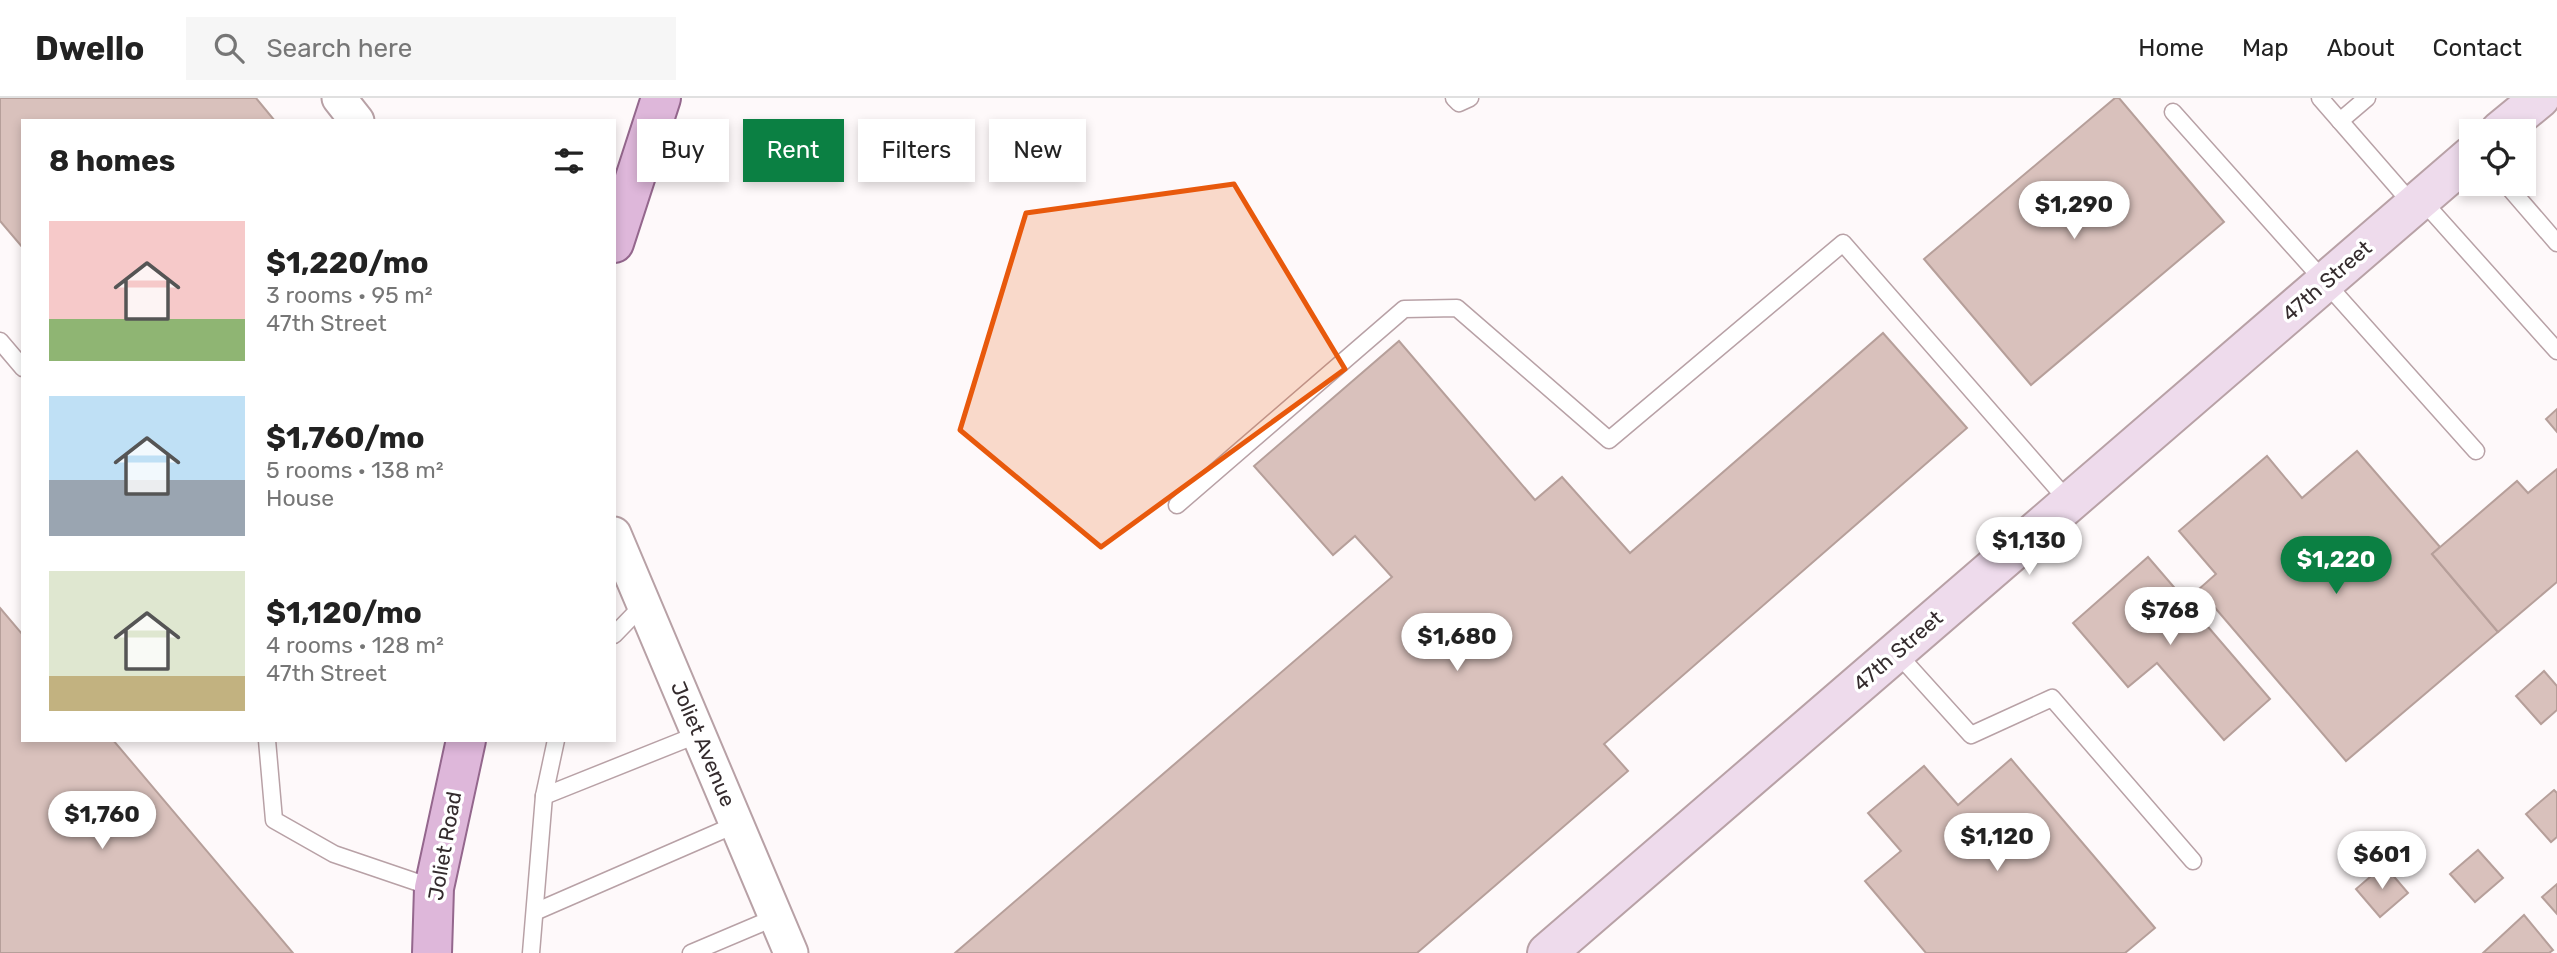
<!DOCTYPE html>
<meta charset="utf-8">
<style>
:root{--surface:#fff;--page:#f6f6f6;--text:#222;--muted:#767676;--line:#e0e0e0;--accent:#0b8043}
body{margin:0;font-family:Rubik,sans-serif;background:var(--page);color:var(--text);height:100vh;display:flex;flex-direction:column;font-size:26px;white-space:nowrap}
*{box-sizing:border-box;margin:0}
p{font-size:23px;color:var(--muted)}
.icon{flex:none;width:38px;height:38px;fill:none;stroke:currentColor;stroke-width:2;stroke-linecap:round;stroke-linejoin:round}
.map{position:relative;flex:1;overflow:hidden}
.side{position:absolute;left:21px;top:21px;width:595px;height:623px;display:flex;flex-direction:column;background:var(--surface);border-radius:0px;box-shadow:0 4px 10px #0003}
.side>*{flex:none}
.guide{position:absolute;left:637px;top:21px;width:665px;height:63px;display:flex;gap:14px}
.controls{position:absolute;left:2459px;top:21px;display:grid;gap:14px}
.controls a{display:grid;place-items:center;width:77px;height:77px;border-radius:0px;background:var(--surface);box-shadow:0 4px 10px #0003;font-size:35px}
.price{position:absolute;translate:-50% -60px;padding:0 16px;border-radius:24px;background:#fff;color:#222;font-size:23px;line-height:46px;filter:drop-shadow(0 2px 4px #0008)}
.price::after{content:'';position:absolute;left:50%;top:42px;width:21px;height:16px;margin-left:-10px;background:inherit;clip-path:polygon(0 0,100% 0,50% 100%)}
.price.on{background:var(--accent);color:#fff}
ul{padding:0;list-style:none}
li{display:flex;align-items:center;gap:21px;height:175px;padding:0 28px}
li span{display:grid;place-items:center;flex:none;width:196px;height:140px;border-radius:0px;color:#555}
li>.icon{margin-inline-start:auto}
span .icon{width:84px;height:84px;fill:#fffc;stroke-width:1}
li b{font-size:30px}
h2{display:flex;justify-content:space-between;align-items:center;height:84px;padding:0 28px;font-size:30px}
.tag{padding:0 24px;border-radius:0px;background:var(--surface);box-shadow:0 4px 10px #0003;font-size:24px;line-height:63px}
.tag.on{background:var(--accent);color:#fff}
header{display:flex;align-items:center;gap:42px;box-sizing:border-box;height:98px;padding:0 35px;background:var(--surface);border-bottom:2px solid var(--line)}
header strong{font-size:33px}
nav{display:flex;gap:38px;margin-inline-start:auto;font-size:24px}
.search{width:490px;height:63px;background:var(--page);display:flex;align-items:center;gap:18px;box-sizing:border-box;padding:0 24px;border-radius:0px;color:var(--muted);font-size:26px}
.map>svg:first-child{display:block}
.building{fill:#d9c1bc;stroke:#b69f9a;stroke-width:2}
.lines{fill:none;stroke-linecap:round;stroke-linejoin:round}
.lane-casing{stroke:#b8a1a6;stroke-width:19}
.street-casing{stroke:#b8a1a6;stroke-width:37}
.secondary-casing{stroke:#b8a1a6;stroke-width:42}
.primary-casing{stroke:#94678d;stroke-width:42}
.lane{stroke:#fff;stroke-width:16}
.street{stroke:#fff;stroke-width:33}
.secondary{stroke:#eedbec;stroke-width:38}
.primary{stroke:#deb7da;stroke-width:38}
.marked{fill:#e8590c;fill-opacity:0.2;stroke:#e8590c;stroke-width:5;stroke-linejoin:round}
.labels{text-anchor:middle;stroke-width:7;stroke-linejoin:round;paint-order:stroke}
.street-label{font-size:21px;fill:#342b2d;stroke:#fff}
</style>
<header>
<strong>Dwello</strong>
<div class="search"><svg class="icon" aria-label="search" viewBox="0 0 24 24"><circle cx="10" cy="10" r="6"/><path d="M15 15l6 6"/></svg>Search here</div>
<nav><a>Home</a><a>Map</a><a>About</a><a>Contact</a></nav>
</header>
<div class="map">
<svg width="2557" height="855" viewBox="0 0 2557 855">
<rect width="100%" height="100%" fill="#fef9fa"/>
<g class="building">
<path d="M 0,0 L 256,0 L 275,23 L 23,23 L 23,150 L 0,123 Z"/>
<path d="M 2115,0 L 2119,0 L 2224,124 L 2031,287 L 1924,161 Z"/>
<path d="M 1883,235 L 1967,330 L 1604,646 L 1628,673 L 1417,855 L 955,855 L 1392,479 L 1355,438 L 1333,457 L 1254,368 L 1399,243 L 1535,402 L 1562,379 L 1630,455 Z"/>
<path d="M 2557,311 L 2557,334 L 2546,321 Z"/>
<path d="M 2357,353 L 2440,449 L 2432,456 L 2498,534 L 2346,663 L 2199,491 L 2216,476 L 2179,433 L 2267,358 L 2302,400 Z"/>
<path d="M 2557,371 L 2557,484 L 2498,534 L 2432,456 L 2517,383 L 2528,395 Z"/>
<path d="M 2148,459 L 2270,601 L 2224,642 L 2157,565 L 2128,589 L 2073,525 Z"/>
<path d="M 0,510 L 23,537 L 23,642 L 113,642 L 293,855 L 0,855 Z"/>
<path d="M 2544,573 L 2557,588 L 2557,612 L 2541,626 L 2516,598 Z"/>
<path d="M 2011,661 L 2155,830 L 2125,855 L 1926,855 L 1865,783 L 1901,753 L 1868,715 L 1924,668 L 1958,707 Z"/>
<path d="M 2554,692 L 2557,695 L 2557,739 L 2551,744 L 2526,716 Z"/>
<path d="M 2478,752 L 2503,780 L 2475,804 L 2450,776 Z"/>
<path d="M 2384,767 L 2408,795 L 2380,819 L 2356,791 Z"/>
<path d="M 2557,786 L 2557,816 L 2542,799 Z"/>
<path d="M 2524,817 L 2553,852 L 2549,855 L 2483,855 Z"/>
</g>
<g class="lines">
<defs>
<g id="lane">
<path d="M 1454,0 L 1459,5 L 1470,0"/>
<path d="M 2320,0 L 2414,108"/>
<path d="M 2173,14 L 2476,353"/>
<path d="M 2340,23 L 2367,0"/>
<path d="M 2506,86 L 2557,145"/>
<path d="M 2421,101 L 2557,253"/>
<path d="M 0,243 L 23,270"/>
<path d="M 1177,407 L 1404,211 L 1457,210 L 1609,342 L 1843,145 L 2070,405"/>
<path d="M 614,537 L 644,506"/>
<path d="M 1896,554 L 1971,637 L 2052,600 L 2193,763"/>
<path d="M 267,642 L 274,722 L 334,756 L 434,790"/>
<path d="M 544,698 L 699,636"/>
<path d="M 537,813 L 737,726"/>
<path d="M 531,855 L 544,698 L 556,642"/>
<path d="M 691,855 L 776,819"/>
</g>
<g id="street">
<path d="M 339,0 L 357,23"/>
<path d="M 614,436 L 791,855"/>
</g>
<g id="secondary">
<path d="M 2500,33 L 2540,0"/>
<path d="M 1547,855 L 2471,58"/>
</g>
<g id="primary">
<path d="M 614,145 L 661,0"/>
<path d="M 432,855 L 434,790 L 466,642"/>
</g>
</defs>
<use href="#lane" class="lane-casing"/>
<use href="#street" class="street-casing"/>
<use href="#secondary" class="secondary-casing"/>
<use href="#primary" class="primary-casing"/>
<use href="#lane" class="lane"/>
<use href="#street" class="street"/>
<use href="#secondary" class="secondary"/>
<use href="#primary" class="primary"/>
</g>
<path class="marked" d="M 1234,86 L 1345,271 L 1101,449 L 960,332 L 1026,115 Z"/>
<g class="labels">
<g class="street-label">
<text transform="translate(2327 183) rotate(-41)" y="7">47th Street</text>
<text transform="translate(1898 553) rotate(-41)" y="7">47th Street</text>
<text transform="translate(703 646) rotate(67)" y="7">Joliet Avenue</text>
<text transform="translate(445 748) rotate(-80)" y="7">Joliet Road</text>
</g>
</g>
</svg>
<div class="controls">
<a><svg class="icon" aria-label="locate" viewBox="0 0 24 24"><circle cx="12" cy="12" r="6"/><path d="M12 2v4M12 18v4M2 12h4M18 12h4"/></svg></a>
</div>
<b class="price" style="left:2074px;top:143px">$1,290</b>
<b class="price" style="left:2029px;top:479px">$1,130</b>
<b class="price on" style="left:2336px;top:498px">$1,220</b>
<b class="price" style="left:2170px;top:549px">$768</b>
<b class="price" style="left:1457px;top:575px">$1,680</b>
<b class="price" style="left:102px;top:753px">$1,760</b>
<b class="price" style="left:1997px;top:775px">$1,120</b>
<b class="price" style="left:2382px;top:793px">$601</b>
<div class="guide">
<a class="tag">Buy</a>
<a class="tag on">Rent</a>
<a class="tag">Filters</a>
<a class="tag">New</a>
</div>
<section class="side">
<h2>8 homes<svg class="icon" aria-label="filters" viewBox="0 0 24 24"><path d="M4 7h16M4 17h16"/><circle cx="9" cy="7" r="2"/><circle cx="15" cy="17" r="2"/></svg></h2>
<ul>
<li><span style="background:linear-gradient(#f6c9c9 70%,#8fb573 0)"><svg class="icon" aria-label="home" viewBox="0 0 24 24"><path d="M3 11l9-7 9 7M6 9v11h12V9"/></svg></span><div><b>$1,220/mo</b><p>3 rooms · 95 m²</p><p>47th Street</p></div></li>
<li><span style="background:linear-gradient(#bfe0f5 60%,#9aa5b1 0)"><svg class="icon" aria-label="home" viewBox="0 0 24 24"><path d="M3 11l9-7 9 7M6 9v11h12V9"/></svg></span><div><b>$1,760/mo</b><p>5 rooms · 138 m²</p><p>House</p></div></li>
<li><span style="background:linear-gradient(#dfe7d0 75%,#c2b280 0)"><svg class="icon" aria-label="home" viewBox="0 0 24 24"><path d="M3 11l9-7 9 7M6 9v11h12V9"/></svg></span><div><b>$1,120/mo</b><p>4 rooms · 128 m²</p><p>47th Street</p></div></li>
</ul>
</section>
</div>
